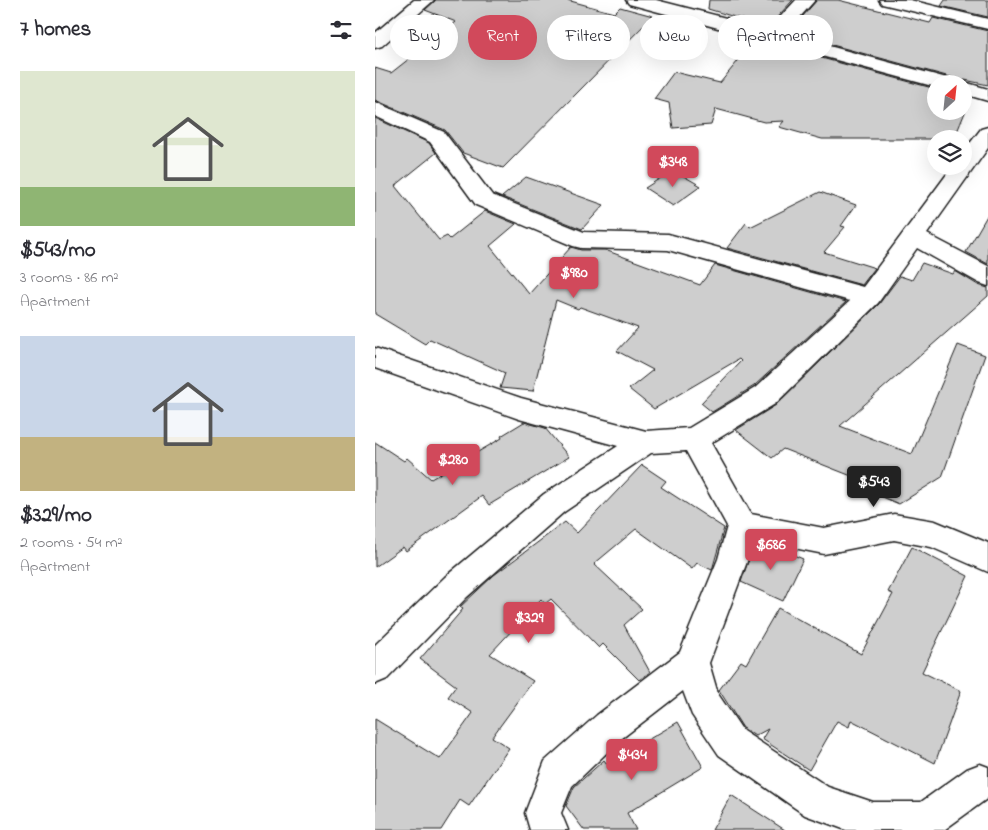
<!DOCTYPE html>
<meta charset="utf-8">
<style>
:root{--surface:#fff;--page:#f2f2f3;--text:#2b2b33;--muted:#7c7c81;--accent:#d1495b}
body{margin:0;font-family:"Indie Flower",sans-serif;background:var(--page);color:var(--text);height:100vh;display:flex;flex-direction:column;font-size:19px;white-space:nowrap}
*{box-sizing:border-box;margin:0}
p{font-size:16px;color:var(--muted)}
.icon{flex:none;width:28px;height:28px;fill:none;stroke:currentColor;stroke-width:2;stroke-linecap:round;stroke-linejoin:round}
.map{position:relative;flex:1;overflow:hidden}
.details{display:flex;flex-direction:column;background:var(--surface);width:375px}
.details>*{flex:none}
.hud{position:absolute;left:15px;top:15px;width:475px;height:45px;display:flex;gap:10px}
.needle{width:32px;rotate:27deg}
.tools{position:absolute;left:552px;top:75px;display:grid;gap:10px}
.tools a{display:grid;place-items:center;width:45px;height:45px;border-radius:50%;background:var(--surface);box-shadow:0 5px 20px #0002;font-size:25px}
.price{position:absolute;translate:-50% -42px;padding:0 11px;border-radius:5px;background:var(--accent);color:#fff;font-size:16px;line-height:32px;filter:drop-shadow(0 1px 2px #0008)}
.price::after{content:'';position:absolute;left:50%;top:30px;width:15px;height:11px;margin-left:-8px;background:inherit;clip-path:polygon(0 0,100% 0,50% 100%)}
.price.active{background:#222;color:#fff}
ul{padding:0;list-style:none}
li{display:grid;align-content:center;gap:10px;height:265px;padding:0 20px}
li span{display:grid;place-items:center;height:155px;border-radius:0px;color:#555}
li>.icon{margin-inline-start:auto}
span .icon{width:90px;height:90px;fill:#fffc;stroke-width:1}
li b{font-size:21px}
h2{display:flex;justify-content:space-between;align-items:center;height:60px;padding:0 20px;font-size:21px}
.pill{padding:0 18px;border-radius:22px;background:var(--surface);box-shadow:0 5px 20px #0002;font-size:18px;line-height:45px}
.pill.active{background:var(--accent);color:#fff}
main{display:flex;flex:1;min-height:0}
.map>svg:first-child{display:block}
.building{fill:#cecece;stroke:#1c1c1c}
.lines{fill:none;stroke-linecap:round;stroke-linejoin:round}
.minor-casing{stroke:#1c1c1c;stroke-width:3}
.minor{fill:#fff;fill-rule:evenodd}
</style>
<main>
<section class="details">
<h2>7 homes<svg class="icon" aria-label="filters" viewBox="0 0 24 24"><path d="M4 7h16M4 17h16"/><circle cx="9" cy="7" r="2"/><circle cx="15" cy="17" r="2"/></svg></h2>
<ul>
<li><span style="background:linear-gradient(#dfe7d0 75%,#8fb573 0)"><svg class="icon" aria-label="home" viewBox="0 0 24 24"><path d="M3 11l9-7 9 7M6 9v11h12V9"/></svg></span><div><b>$543/mo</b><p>3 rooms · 86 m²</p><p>Apartment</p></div></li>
<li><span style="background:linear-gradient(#c9d6e8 65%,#c2b280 0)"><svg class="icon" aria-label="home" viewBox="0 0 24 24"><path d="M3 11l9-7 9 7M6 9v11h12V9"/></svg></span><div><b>$329/mo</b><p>2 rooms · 54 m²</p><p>Apartment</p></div></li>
</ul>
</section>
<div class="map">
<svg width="613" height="830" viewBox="0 0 613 830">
<rect width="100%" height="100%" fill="#fff"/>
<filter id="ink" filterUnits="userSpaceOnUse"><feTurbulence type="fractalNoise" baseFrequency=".02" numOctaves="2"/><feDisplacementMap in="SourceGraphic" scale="10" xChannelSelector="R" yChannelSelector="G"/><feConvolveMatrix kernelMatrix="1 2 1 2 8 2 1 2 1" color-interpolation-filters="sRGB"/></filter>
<g filter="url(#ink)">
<g class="building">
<path d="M 61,0 L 192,0 L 239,13 L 245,7 L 278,16 L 128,168 L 88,153 L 70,130 L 0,100 L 0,68 L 16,73 L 81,22 L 50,10 Z"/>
<path d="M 334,0 L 418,0 L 393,27 L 333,9 Z"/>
<path d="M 442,0 L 463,0 L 555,23 L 558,18 L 613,31 L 613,85 L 590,80 L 583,82 L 579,78 L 413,33 Z"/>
<path d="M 570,0 L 613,0 L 613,17 L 566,6 Z"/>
<path d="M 380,40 L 561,89 L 561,111 L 589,111 L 589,96 L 596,98 L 579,139 L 447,139 L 404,127 L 409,121 L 389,122 L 341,109 L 336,125 L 298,128 L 294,103 L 279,99 L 299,72 L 345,83 Z"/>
<path d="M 0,118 L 54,143 L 61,153 L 20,186 L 64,240 L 72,236 L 75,239 L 110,211 L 141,224 L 115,246 L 154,294 L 196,247 L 206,250 L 230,250 L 325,285 L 340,265 L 471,302 L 379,386 L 337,412 L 326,403 L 366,361 L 364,359 L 279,409 L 254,389 L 278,370 L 242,351 L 263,328 L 205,307 L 203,309 L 181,300 L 158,391 L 125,388 L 130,373 L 55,339 L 50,344 L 0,314 Z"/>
<path d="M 298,170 L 326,186 L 298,206 L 270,188 Z"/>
<path d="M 151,177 L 229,205 L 207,229 L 127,197 Z"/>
<path d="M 445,192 L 481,205 L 466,226 L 470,227 L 449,252 L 500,268 L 487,285 L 352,248 L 371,223 L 375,227 Z"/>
<path d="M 613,214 L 613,264 L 591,252 Z"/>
<path d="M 547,263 L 578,274 L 580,271 L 603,285 L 613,288 L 613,296 L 465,426 L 537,454 L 583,345 L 610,355 L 567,477 L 524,504 L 476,484 L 479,477 L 408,449 L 397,458 L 361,430 L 401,405 L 504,304 L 525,276 L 537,280 Z"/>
<path d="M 149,422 L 170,428 L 194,457 L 114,505 L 107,496 L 31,551 L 28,547 L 0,567 L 0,442 L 29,461 L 32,458 L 56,479 L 127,438 L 126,436 Z"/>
<path d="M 267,465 L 291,481 L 286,487 L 349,528 L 337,570 L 322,563 L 317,569 L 261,529 L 219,564 L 267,609 L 249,625 L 275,672 L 264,680 L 228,644 L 224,648 L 176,599 L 170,604 L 166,599 L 115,654 L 158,681 L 117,737 L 134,748 L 94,806 L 85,800 L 66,830 L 0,830 L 0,719 L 65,759 L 98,713 L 73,697 L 81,686 L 45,659 L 88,609 L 85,607 L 119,575 L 190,522 L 202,533 Z"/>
<path d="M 385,543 L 395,545 L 428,559 L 408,601 L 366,582 L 378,547 L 382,550 Z"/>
<path d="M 537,547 L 593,576 L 547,672 L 586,691 L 560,763 L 476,720 L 474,727 L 462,721 L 434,770 L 387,739 L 393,729 L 380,736 L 368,728 L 344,690 L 366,661 L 371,664 L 403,608 L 486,654 L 518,594 L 513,592 Z"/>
<path d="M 303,722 L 328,767 L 252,813 L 261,830 L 209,830 L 191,806 L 199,787 L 229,760 L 232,764 Z"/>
<path d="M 356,795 L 410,830 L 337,830 Z"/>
</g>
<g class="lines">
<defs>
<g id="minor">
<path d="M 39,0 L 59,0 L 7,46 L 0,48 L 0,33 Z"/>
<path d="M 251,0 L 281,0 L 394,29 L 421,0 L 440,0 L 410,34 L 579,80 L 582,84 L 561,84 L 561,87 L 254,4 Z"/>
<path d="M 504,0 L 535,0 L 613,19 L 613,29 L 507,4 Z"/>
<path d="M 589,82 L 613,89 L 613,101 L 589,94 L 589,84 L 582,84 Z"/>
<path d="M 0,102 L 69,132 L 117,195 L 209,232 L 293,234 L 488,287 L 578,166 L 589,166 L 589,151 L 606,129 L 613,127 L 613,148 L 552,234 L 613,266 L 613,286 L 604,283 L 542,248 L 503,303 L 400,404 L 336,443 L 376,514 L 449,528 L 519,514 L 560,521 L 613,543 L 613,572 L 556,547 L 519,540 L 449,554 L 378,540 L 373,559 L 334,663 L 343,694 L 368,731 L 453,787 L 498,802 L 546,802 L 592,769 L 605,764 L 613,767 L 613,798 L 569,830 L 471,830 L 430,815 L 344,755 L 317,715 L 308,691 L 246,739 L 197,786 L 186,813 L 193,830 L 155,830 L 150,813 L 170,761 L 222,715 L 305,652 L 343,559 L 352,526 L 311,451 L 276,453 L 189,512 L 92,597 L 12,679 L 0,684 L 0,645 L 70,577 L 169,494 L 243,446 L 144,419 L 0,368 L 0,348 L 146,398 L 271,431 L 314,428 L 380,388 L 475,301 L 293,250 L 206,248 L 198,246 L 101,205 L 55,142 L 0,116 Z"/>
</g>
</defs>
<use href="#minor" class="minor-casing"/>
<use href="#minor" class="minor"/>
</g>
</g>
</svg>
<div class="tools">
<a><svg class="needle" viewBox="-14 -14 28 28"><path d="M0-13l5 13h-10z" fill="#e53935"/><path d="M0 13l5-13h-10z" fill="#7c7c81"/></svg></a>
<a><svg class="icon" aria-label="layers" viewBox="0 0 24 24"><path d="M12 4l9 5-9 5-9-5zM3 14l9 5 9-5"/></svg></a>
</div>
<b class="price" style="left:298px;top:188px">$348</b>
<b class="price" style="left:199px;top:299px">$980</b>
<b class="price" style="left:78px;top:486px">$280</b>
<b class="price active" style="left:499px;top:508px">$543</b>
<b class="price" style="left:396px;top:571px">$686</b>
<b class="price" style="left:154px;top:644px">$329</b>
<b class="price" style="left:257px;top:781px">$434</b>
<div class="hud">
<a class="pill">Buy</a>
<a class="pill active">Rent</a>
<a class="pill">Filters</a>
<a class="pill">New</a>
<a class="pill">Apartment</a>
</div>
</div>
</main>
